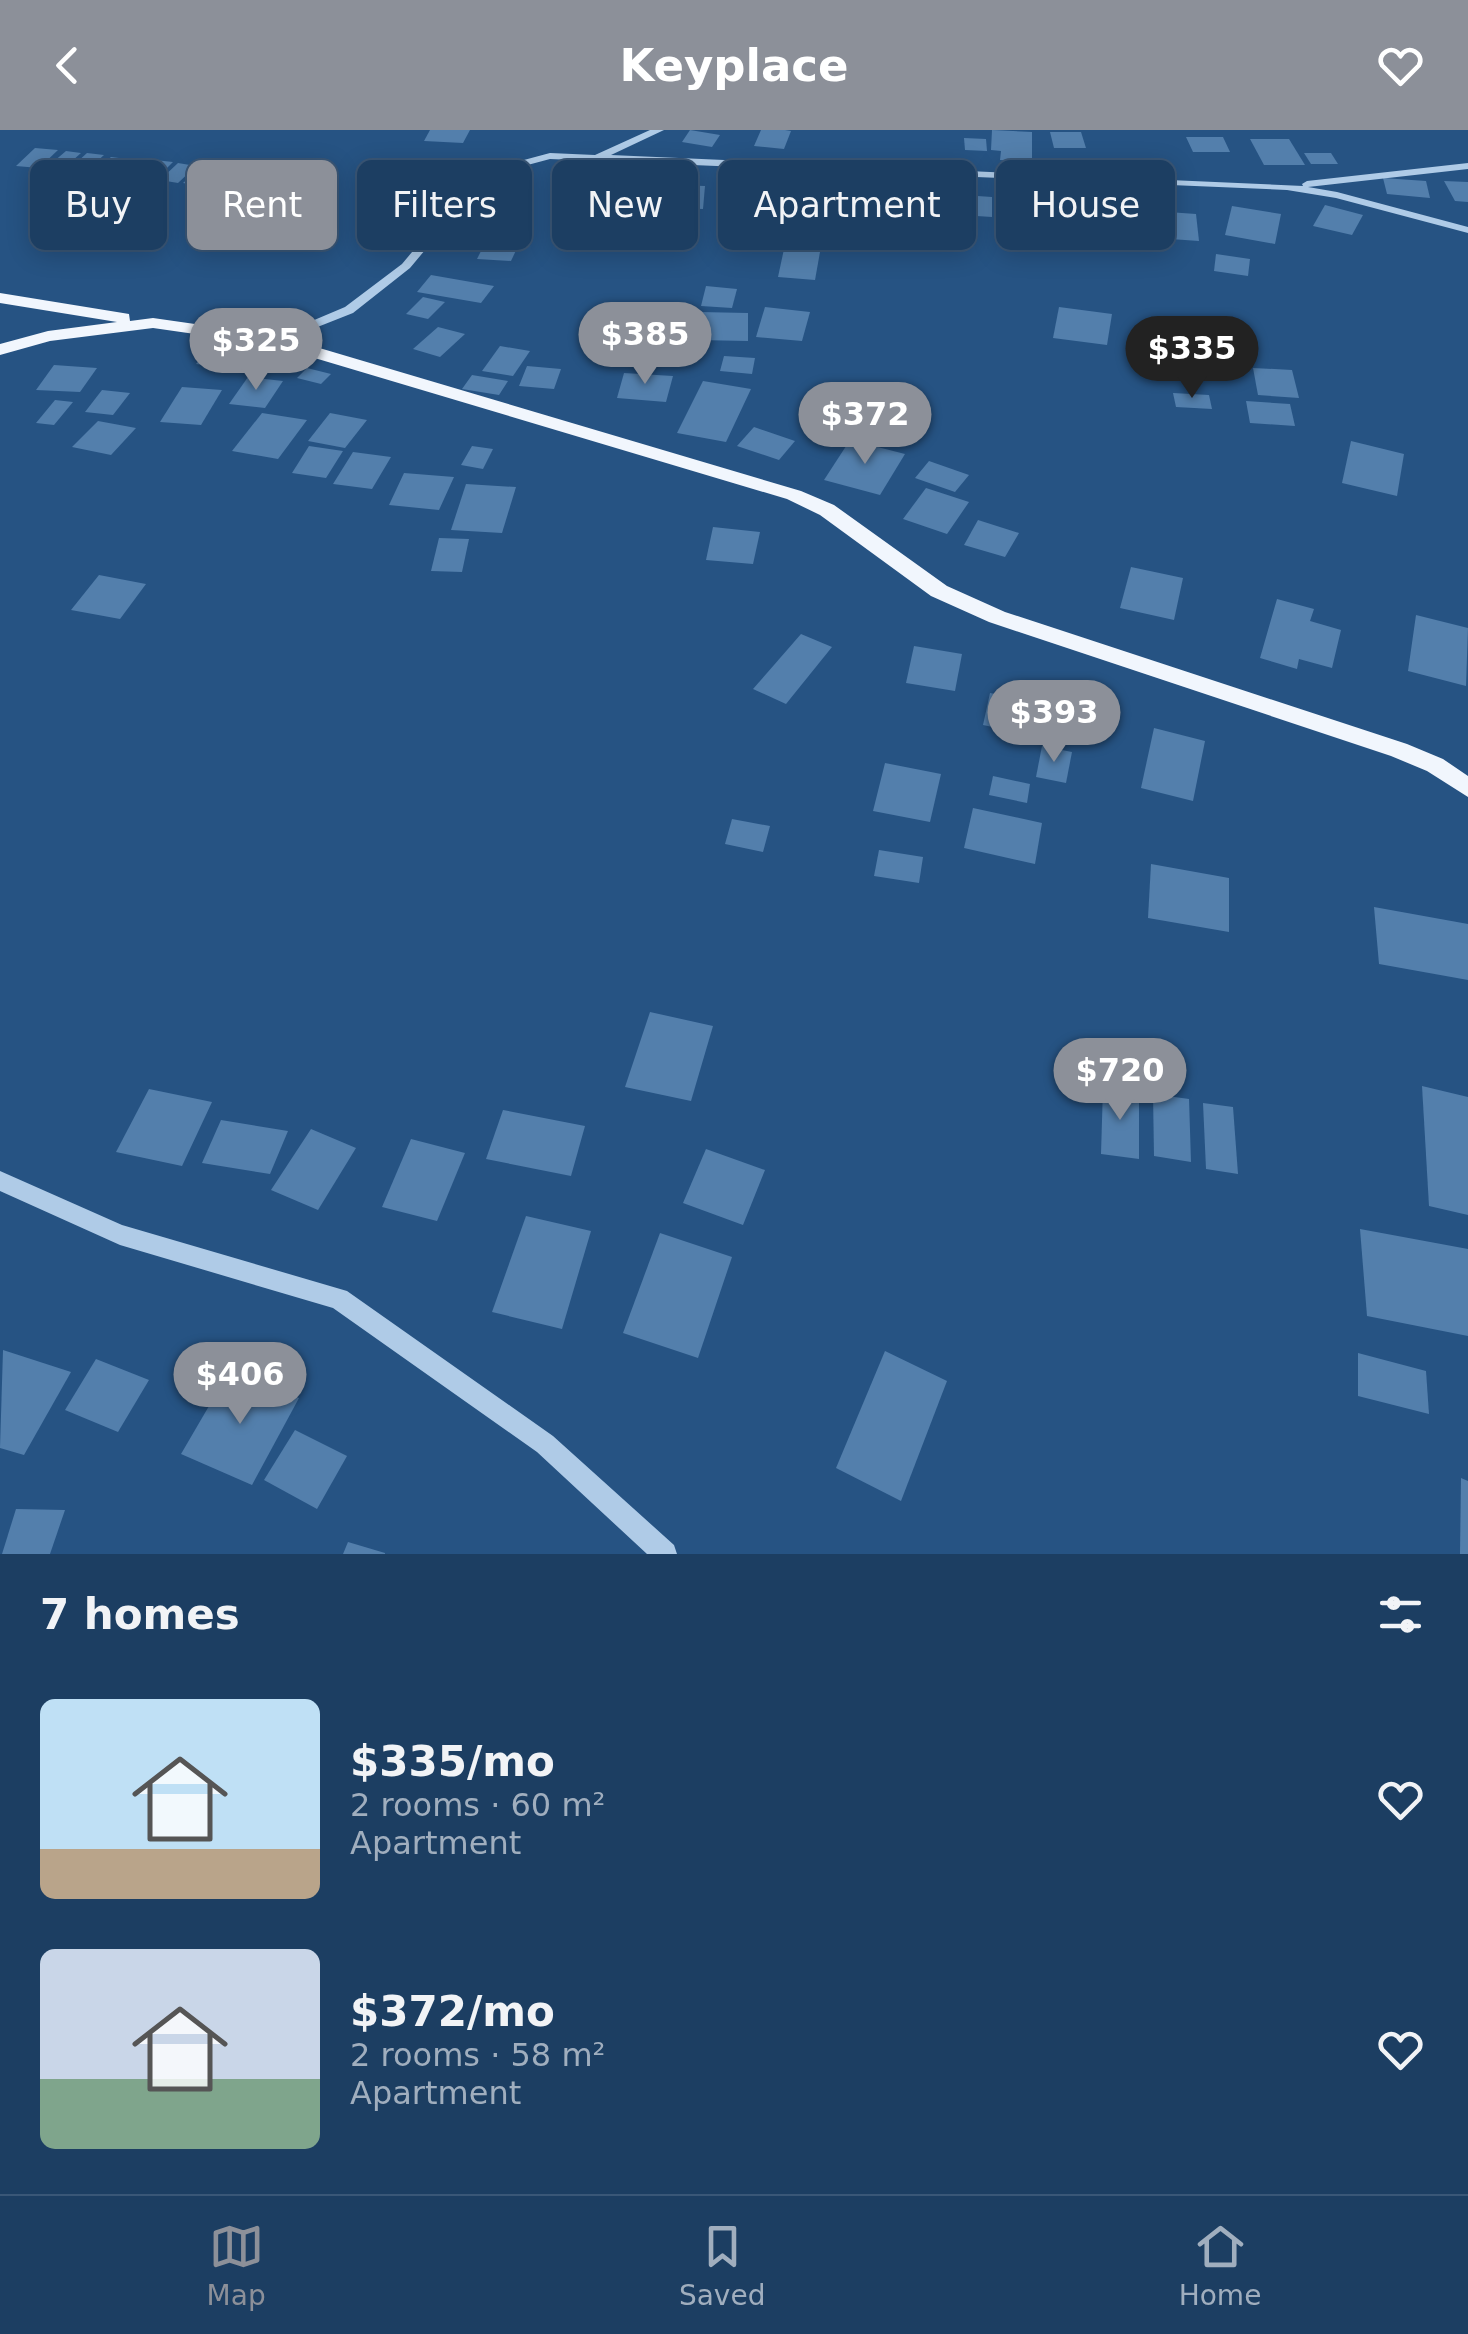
<!DOCTYPE html>
<meta charset="utf-8">
<style>
:root{--surface:#1c3e62;--page:#254568;--text:#f1f3f6;--muted:#a0aebe;--line:#3a5777;--accent:#8c9099}
body{margin:0;font-family:"DejaVu Sans",sans-serif;background:var(--page);color:var(--text);height:100vh;display:flex;flex-direction:column;font-size:38px;white-space:nowrap}
*{box-sizing:border-box;margin:0}
p{font-size:32px;color:var(--muted)}
.icon{flex:none;width:55px;height:55px;fill:none;stroke:currentColor;stroke-width:2;stroke-linecap:round;stroke-linejoin:round}
.map{position:relative;height:1424px;overflow:hidden}
.drawer{display:flex;flex-direction:column;background:var(--surface);flex:1}
.drawer>*{flex:none}
.banner{position:absolute;left:30px;top:30px;width:1410px;height:90px;display:flex;gap:20px}
.price{position:absolute;translate:-50% -85px;padding:0 22px;border-radius:35px;background:var(--accent);color:#fff;font-size:32px;line-height:65px;filter:drop-shadow(0 2px 5px #0008)}
.price::after{content:'';position:absolute;left:50%;top:60px;width:30px;height:22px;margin-left:-15px;background:inherit;clip-path:polygon(0 0,100% 0,50% 100%)}
.price.active{background:#222;color:#fff}
ul{padding:0;list-style:none}
li{display:flex;align-items:center;gap:30px;height:250px;padding:0 40px}
li span{display:grid;place-items:center;flex:none;width:280px;height:200px;border-radius:15px;color:#555}
li>.icon{margin-inline-start:auto}
span .icon{width:120px;height:120px;fill:#fffc;stroke-width:1}
li b{font-size:42px}
h2{display:flex;justify-content:space-between;align-items:center;height:120px;padding:0 40px;font-size:42px}
.tag{padding:0 35px;border-radius:15px;background:var(--surface);box-shadow:0 5px 25px #0003,0 0 0 2px var(--line);font-size:35px;line-height:90px}
.tag.active{background:var(--accent);color:#fff}
header{display:flex;justify-content:space-between;align-items:center;height:130px;padding:0 40px;background:var(--accent);color:#fff;font-size:45px;font-weight:700}
.tab-bar{display:flex;justify-content:space-around;align-items:center;height:140px;border-top:2px solid var(--line);background:var(--surface);font-size:28px;color:var(--muted)}
.tab-bar a{display:grid;justify-items:center;gap:5px}
.tab-bar .active{color:var(--accent)}
.map>svg:first-child{display:block}
.building{fill:#537fac}
.lines{fill:none;stroke-linecap:round;stroke-linejoin:round}
.minor{fill:#afcbe7;fill-rule:evenodd}
.major{fill:#f1f6fd;fill-rule:evenodd}
</style>
<header><svg class="icon" aria-label="back" viewBox="0 0 24 24"><path d="M15 5l-7 7 7 7"/></svg>Keyplace<svg class="icon" aria-label="heart" viewBox="0 0 24 24"><path d="M12 20l-8-8c-3-5 5-10 8-4 3-6 11-1 8 4z"/></svg></header>
<div class="map">
<svg width="1468" height="1424" viewBox="0 0 1468 1424">
<rect width="100%" height="100%" fill="#265383"/>
<g class="building">
<path d="M 430,0 L 470,0 L 463,13 L 424,11 Z"/>
<path d="M 690,0 L 720,5 L 712,17 L 682,12 Z"/>
<path d="M 761,0 L 785,0 L 791,1 L 784,19 L 754,16 Z"/>
<path d="M 992,0 L 1032,2 L 1032,32 L 1000,30 L 1001,21 L 991,20 Z"/>
<path d="M 1050,2 L 1081,2 L 1086,18 L 1054,18 Z"/>
<path d="M 1186,7 L 1223,7 L 1230,22 L 1193,22 Z"/>
<path d="M 964,8 L 986,9 L 987,21 L 965,20 Z"/>
<path d="M 1250,9 L 1289,9 L 1305,35 L 1264,35 Z"/>
<path d="M 35,18 L 58,20 L 39,38 L 16,36 Z"/>
<path d="M 66,21 L 81,23 L 62,40 L 46,38 Z"/>
<path d="M 87,23 L 104,25 L 83,44 L 66,42 Z"/>
<path d="M 1304,23 L 1331,23 L 1338,34 L 1311,34 Z"/>
<path d="M 111,27 L 127,29 L 109,45 L 93,43 Z"/>
<path d="M 131,28 L 149,30 L 133,47 L 115,46 Z"/>
<path d="M 155,30 L 173,32 L 152,53 L 134,51 Z"/>
<path d="M 178,33 L 196,36 L 178,53 L 160,50 Z"/>
<path d="M 203,36 L 220,39 L 200,56 L 183,53 Z"/>
<path d="M 225,39 L 242,41 L 224,58 L 208,55 Z"/>
<path d="M 249,41 L 265,44 L 248,60 L 231,57 Z"/>
<path d="M 573,42 L 611,45 L 605,61 L 567,58 Z"/>
<path d="M 274,44 L 288,46 L 268,64 L 254,62 Z"/>
<path d="M 798,45 L 833,47 L 831,58 L 872,61 L 868,89 L 789,88 L 790,83 L 784,83 L 790,56 L 796,56 Z"/>
<path d="M 1383,48 L 1426,51 L 1430,68 L 1387,64 Z"/>
<path d="M 1444,51 L 1468,52 L 1468,72 L 1455,71 Z"/>
<path d="M 676,55 L 705,56 L 703,79 L 673,78 Z"/>
<path d="M 1053,55 L 1080,56 L 1084,75 L 1056,70 Z"/>
<path d="M 1090,57 L 1109,57 L 1114,76 L 1094,72 Z"/>
<path d="M 963,65 L 992,67 L 992,87 L 961,85 Z"/>
<path d="M 906,66 L 948,67 L 951,87 L 908,90 Z"/>
<path d="M 1017,69 L 1046,76 L 1048,98 L 1007,96 L 1006,74 L 1018,75 Z"/>
<path d="M 1325,75 L 1363,85 L 1352,105 L 1313,96 Z"/>
<path d="M 1232,76 L 1281,84 L 1275,114 L 1225,105 Z"/>
<path d="M 1059,77 L 1092,81 L 1089,100 L 1056,96 Z"/>
<path d="M 1154,81 L 1196,84 L 1199,111 L 1156,108 Z"/>
<path d="M 865,90 L 888,92 L 885,122 L 861,120 Z"/>
<path d="M 1014,97 L 1049,101 L 1046,120 L 1011,116 Z"/>
<path d="M 486,111 L 519,114 L 511,131 L 477,129 Z"/>
<path d="M 784,119 L 820,122 L 815,150 L 778,147 Z"/>
<path d="M 1216,124 L 1250,129 L 1248,146 L 1214,141 Z"/>
<path d="M 431,145 L 494,156 L 481,173 L 417,162 Z"/>
<path d="M 706,156 L 737,159 L 732,178 L 701,176 Z"/>
<path d="M 423,167 L 445,172 L 428,189 L 406,184 Z"/>
<path d="M 765,177 L 810,182 L 802,211 L 756,207 Z"/>
<path d="M 1059,177 L 1112,184 L 1107,215 L 1053,208 Z"/>
<path d="M 699,182 L 748,183 L 748,211 L 697,210 Z"/>
<path d="M 438,197 L 465,204 L 440,227 L 413,219 Z"/>
<path d="M 211,215 L 226,216 L 211,236 L 196,234 Z"/>
<path d="M 500,216 L 530,221 L 513,246 L 482,241 Z"/>
<path d="M 724,226 L 755,228 L 752,244 L 720,241 Z"/>
<path d="M 54,235 L 97,238 L 80,262 L 36,260 Z"/>
<path d="M 527,236 L 561,239 L 554,259 L 519,256 Z"/>
<path d="M 307,238 L 331,244 L 321,254 L 297,248 Z"/>
<path d="M 1253,238 L 1292,240 L 1299,268 L 1258,265 Z"/>
<path d="M 624,243 L 673,246 L 666,272 L 617,268 Z"/>
<path d="M 472,245 L 508,251 L 499,265 L 462,259 Z"/>
<path d="M 248,247 L 283,251 L 265,278 L 229,274 Z"/>
<path d="M 703,251 L 751,259 L 726,312 L 677,303 Z"/>
<path d="M 182,257 L 222,260 L 201,295 L 160,292 Z"/>
<path d="M 102,260 L 130,263 L 113,285 L 85,282 Z"/>
<path d="M 1173,263 L 1209,265 L 1212,279 L 1176,277 Z"/>
<path d="M 55,270 L 73,272 L 54,295 L 36,293 Z"/>
<path d="M 1246,271 L 1290,274 L 1295,296 L 1250,293 Z"/>
<path d="M 262,283 L 307,290 L 278,329 L 232,321 Z"/>
<path d="M 330,283 L 367,290 L 345,318 L 308,311 Z"/>
<path d="M 98,291 L 136,298 L 111,325 L 72,317 Z"/>
<path d="M 754,297 L 795,311 L 779,330 L 737,316 Z"/>
<path d="M 850,310 L 905,324 L 880,365 L 824,350 Z"/>
<path d="M 1351,311 L 1404,324 L 1397,366 L 1342,353 Z"/>
<path d="M 309,316 L 343,321 L 326,348 L 292,343 Z"/>
<path d="M 472,316 L 493,319 L 483,339 L 461,335 Z"/>
<path d="M 353,322 L 391,327 L 372,359 L 333,354 Z"/>
<path d="M 929,331 L 969,345 L 955,362 L 915,348 Z"/>
<path d="M 404,343 L 454,347 L 439,380 L 389,375 Z"/>
<path d="M 466,354 L 516,357 L 502,403 L 451,400 Z"/>
<path d="M 926,358 L 969,372 L 947,404 L 903,389 Z"/>
<path d="M 978,390 L 1019,403 L 1005,427 L 964,415 Z"/>
<path d="M 713,397 L 760,402 L 753,434 L 706,430 Z"/>
<path d="M 439,408 L 469,409 L 462,442 L 431,441 Z"/>
<path d="M 1131,437 L 1183,448 L 1174,490 L 1120,478 Z"/>
<path d="M 99,445 L 146,454 L 120,489 L 71,480 Z"/>
<path d="M 1277,469 L 1314,479 L 1310,491 L 1341,500 L 1332,538 L 1299,529 L 1297,539 L 1260,528 Z"/>
<path d="M 1416,485 L 1468,498 L 1466,556 L 1408,541 Z"/>
<path d="M 801,504 L 832,517 L 786,574 L 753,559 Z"/>
<path d="M 914,516 L 962,524 L 955,561 L 906,553 Z"/>
<path d="M 990,563 L 1037,572 L 1031,605 L 983,595 Z"/>
<path d="M 1154,598 L 1205,611 L 1193,671 L 1141,658 Z"/>
<path d="M 1042,616 L 1072,622 L 1066,653 L 1036,647 Z"/>
<path d="M 885,633 L 941,644 L 930,692 L 873,681 Z"/>
<path d="M 993,646 L 1030,654 L 1027,673 L 989,665 Z"/>
<path d="M 973,678 L 1042,693 L 1035,734 L 964,718 Z"/>
<path d="M 732,689 L 770,696 L 763,722 L 725,714 Z"/>
<path d="M 879,720 L 923,727 L 919,753 L 874,746 Z"/>
<path d="M 1151,734 L 1229,748 L 1229,802 L 1148,788 Z"/>
<path d="M 1374,777 L 1468,794 L 1468,850 L 1379,834 Z"/>
<path d="M 650,882 L 713,896 L 691,971 L 625,957 Z"/>
<path d="M 1422,956 L 1468,967 L 1468,1085 L 1429,1076 Z"/>
<path d="M 1103,957 L 1139,962 L 1139,1029 L 1101,1024 Z"/>
<path d="M 149,959 L 212,972 L 182,1036 L 116,1022 Z"/>
<path d="M 1153,964 L 1189,969 L 1191,1032 L 1154,1026 Z"/>
<path d="M 1203,973 L 1233,977 L 1238,1044 L 1206,1039 Z"/>
<path d="M 503,980 L 585,996 L 571,1046 L 486,1029 Z"/>
<path d="M 221,990 L 288,1001 L 270,1044 L 202,1033 Z"/>
<path d="M 311,999 L 356,1018 L 318,1080 L 271,1060 Z"/>
<path d="M 411,1009 L 465,1023 L 437,1091 L 382,1077 Z"/>
<path d="M 706,1019 L 765,1040 L 743,1095 L 683,1073 Z"/>
<path d="M 526,1086 L 591,1101 L 562,1199 L 492,1182 Z"/>
<path d="M 1360,1099 L 1468,1119 L 1468,1206 L 1367,1186 Z"/>
<path d="M 660,1103 L 732,1127 L 698,1228 L 623,1203 Z"/>
<path d="M 3,1220 L 71,1242 L 24,1325 L 0,1318 Z"/>
<path d="M 885,1221 L 947,1251 L 901,1371 L 836,1338 Z"/>
<path d="M 1358,1223 L 1426,1241 L 1429,1284 L 1358,1266 Z"/>
<path d="M 96,1229 L 149,1250 L 118,1302 L 65,1280 Z"/>
<path d="M 230,1240 L 299,1268 L 252,1355 L 181,1324 Z"/>
<path d="M 295,1300 L 347,1326 L 317,1379 L 264,1350 Z"/>
<path d="M 1461,1348 L 1468,1351 L 1468,1424 L 1460,1424 Z"/>
<path d="M 16,1379 L 65,1380 L 50,1424 L 2,1424 Z"/>
<path d="M 348,1412 L 385,1423 L 385,1424 L 343,1424 Z"/>
</g>
<g class="lines">
<g class="minor">
<path d="M 650,0 L 664,0 L 611,25 L 1303,56 L 1302,54 L 1307,51 L 1468,33 L 1468,39 L 1308,57 L 1337,62 L 1468,97 L 1468,103 L 1336,68 L 1287,60 L 550,29 L 487,46 L 410,138 L 353,183 L 277,213 L 267,210 L 345,177 L 402,134 L 479,42 L 550,23 L 595,25 Z"/>
<path d="M 0,1041 L 122,1095 L 347,1161 L 553,1306 L 674,1415 L 677,1424 L 647,1424 L 537,1322 L 333,1178 L 120,1115 L 0,1061 Z"/>
</g>
<path class="major" d="M 0,163 L 123,183 L 129,184 L 130,191 L 153,188 L 279,206 L 801,361 L 834,375 L 947,456 L 1005,482 L 1407,614 L 1443,629 L 1468,646 L 1468,667 L 1427,641 L 1391,626 L 989,492 L 931,466 L 820,385 L 787,369 L 271,215 L 153,198 L 50,211 L 0,225 L 0,214 L 48,201 L 117,192 L 0,173 Z"/>
</g>
</svg>
<b class="price" style="left:645px;top:257px">$385</b>
<b class="price" style="left:256px;top:263px">$325</b>
<b class="price active" style="left:1192px;top:271px">$335</b>
<b class="price" style="left:865px;top:337px">$372</b>
<b class="price" style="left:1054px;top:635px">$393</b>
<b class="price" style="left:1120px;top:993px">$720</b>
<b class="price" style="left:240px;top:1297px">$406</b>
<div class="banner">
<a class="tag">Buy</a>
<a class="tag active">Rent</a>
<a class="tag">Filters</a>
<a class="tag">New</a>
<a class="tag">Apartment</a>
<a class="tag">House</a>
</div>
</div>
<section class="drawer">
<h2>7 homes<svg class="icon" aria-label="filters" viewBox="0 0 24 24"><path d="M4 7h16M4 17h16"/><circle cx="9" cy="7" r="2"/><circle cx="15" cy="17" r="2"/></svg></h2>
<ul>
<li><span style="background:linear-gradient(#bfe0f5 75%,#b9a48a 0)"><svg class="icon" aria-label="home" viewBox="0 0 24 24"><path d="M3 11l9-7 9 7M6 9v11h12V9"/></svg></span><div><b>$335/mo</b><p>2 rooms · 60 m²</p><p>Apartment</p></div><svg class="icon" aria-label="heart" viewBox="0 0 24 24"><path d="M12 20l-8-8c-3-5 5-10 8-4 3-6 11-1 8 4z"/></svg></li>
<li><span style="background:linear-gradient(#c9d6e8 65%,#7fa58c 0)"><svg class="icon" aria-label="home" viewBox="0 0 24 24"><path d="M3 11l9-7 9 7M6 9v11h12V9"/></svg></span><div><b>$372/mo</b><p>2 rooms · 58 m²</p><p>Apartment</p></div><svg class="icon" aria-label="heart" viewBox="0 0 24 24"><path d="M12 20l-8-8c-3-5 5-10 8-4 3-6 11-1 8 4z"/></svg></li>
</ul>
</section>
<nav class="tab-bar">
<a class="active"><svg class="icon" aria-label="map" viewBox="0 0 24 24"><path d="M3 6l6-2 6 2 6-2v14l-6 2-6-2-6 2zM9 4v14M15 6v14"/></svg>Map</a>
<a><svg class="icon" aria-label="saved" viewBox="0 0 24 24"><path d="M7 4h10v16l-5-4-5 4z"/></svg>Saved</a>
<a><svg class="icon" aria-label="home" viewBox="0 0 24 24"><path d="M3 11l9-7 9 7M6 9v11h12V9"/></svg>Home</a>
</nav>
